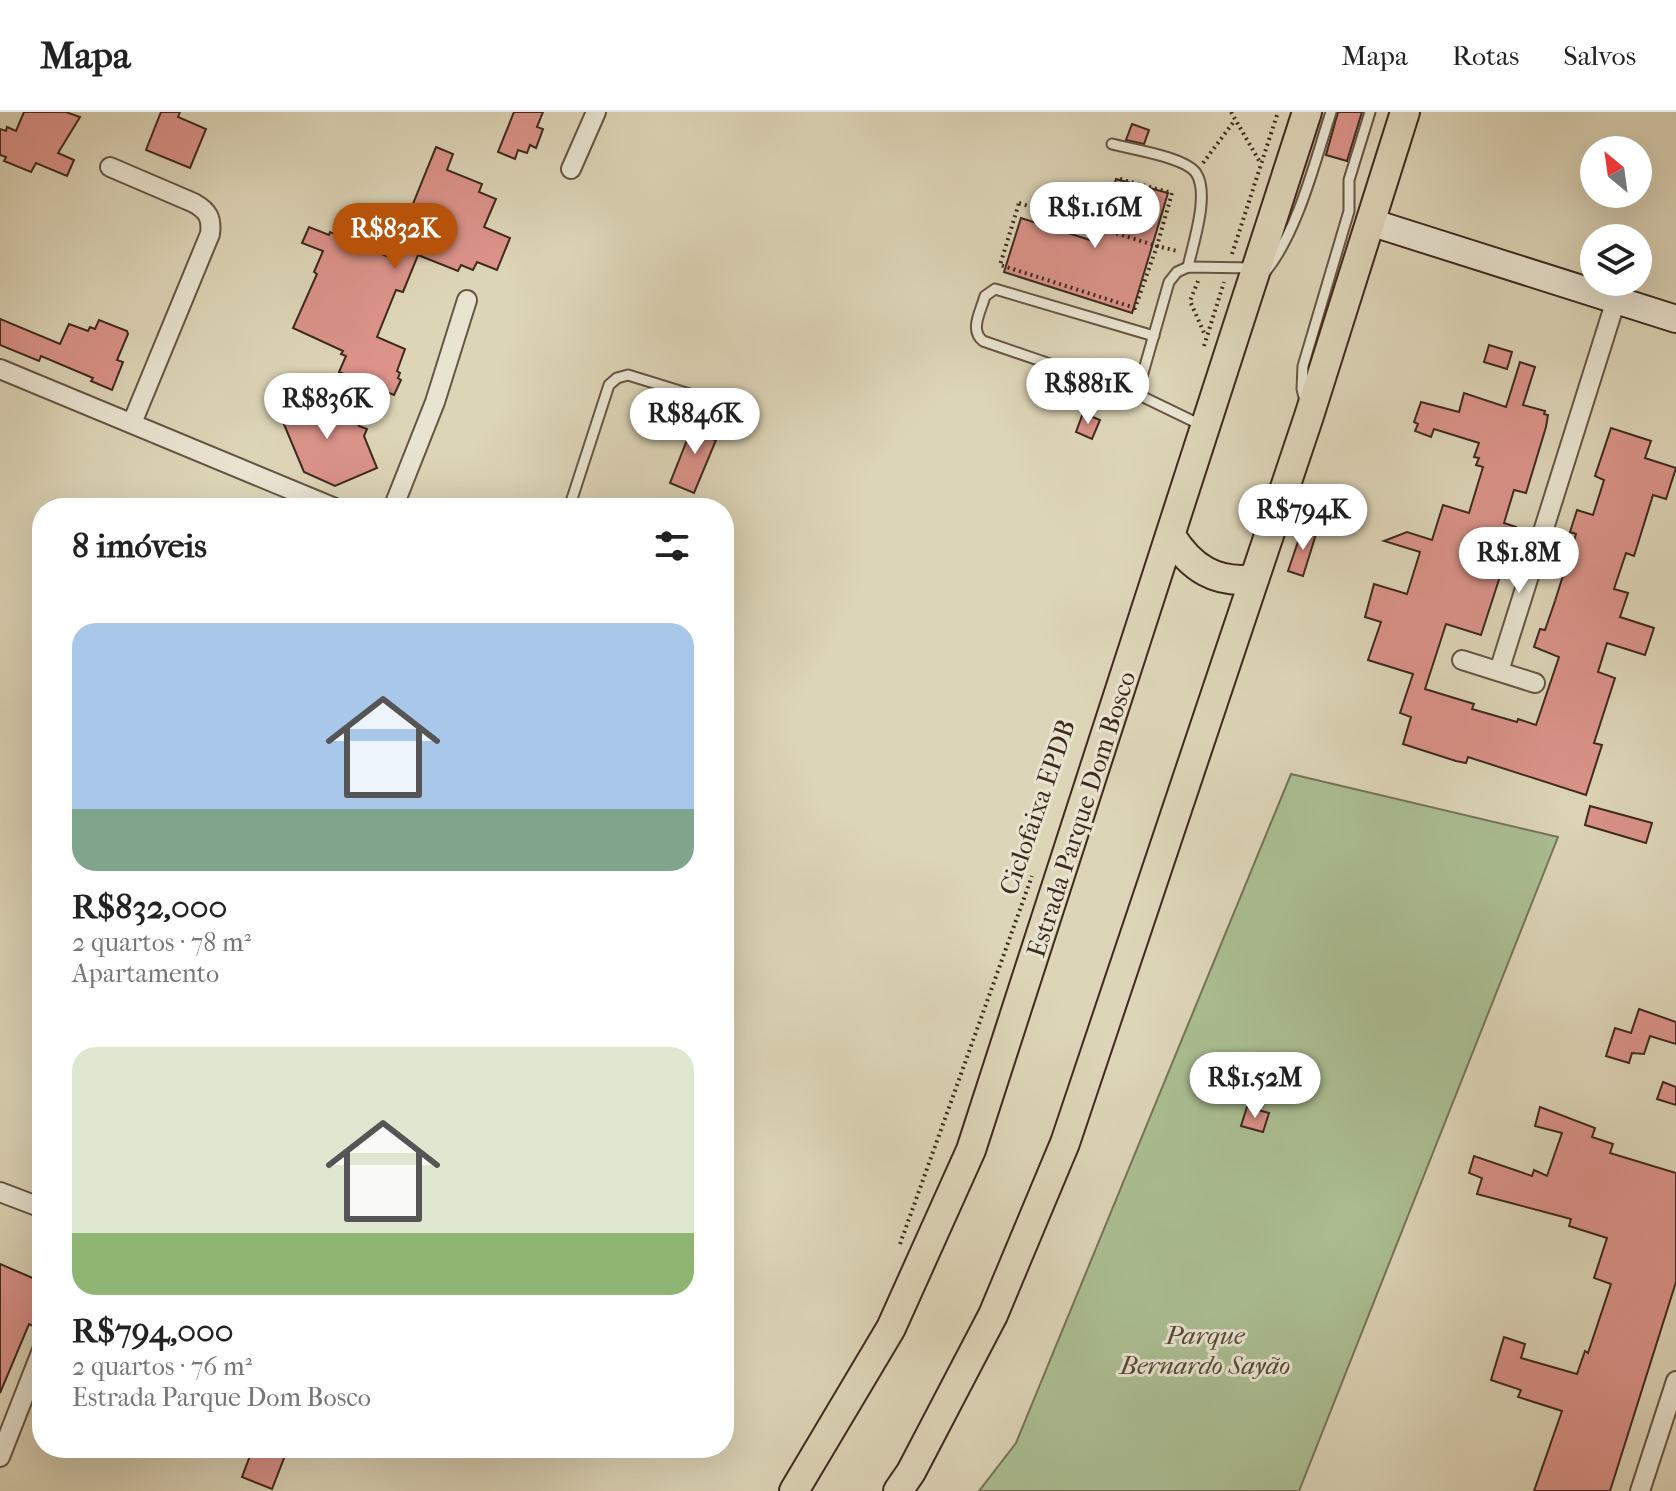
<!DOCTYPE html>
<html lang="pt">
<meta charset="utf-8">
<style>
:root{--surface:#fff;--page:#f2f2f2;--text:#222;--muted:#767676;--line:#e0e0e0;--accent:#b45309}
body{margin:0;font-family:"IM FELL French Canon",serif;background:var(--page);color:var(--text);height:100vh;display:flex;flex-direction:column;font-size:30px;white-space:nowrap}
*{box-sizing:border-box;margin:0}
p{font-size:26px;color:var(--muted)}
.icon{flex:none;width:44px;height:44px;fill:none;stroke:currentColor;stroke-width:2;stroke-linecap:round;stroke-linejoin:round}
.map{position:relative;flex:1;overflow:hidden}
.panel{position:absolute;left:32px;top:386px;width:702px;height:960px;display:flex;flex-direction:column;background:var(--surface);border-radius:32px;box-shadow:0 8px 32px #0002}
.panel>*{flex:none}
.needle{width:52px;rotate:331deg}
.buttons{position:absolute;left:1580px;top:24px;display:grid;gap:16px}
.buttons a{display:grid;place-items:center;width:72px;height:72px;border-radius:50%;background:var(--surface);box-shadow:0 8px 32px #0002;font-size:40px}
.price{position:absolute;translate:-50% -68px;padding:0 18px;border-radius:28px;background:#fff;color:#222;font-size:26px;line-height:52px;filter:drop-shadow(0 2px 4px #0008)}
.price::after{content:'';position:absolute;left:50%;top:48px;width:24px;height:18px;margin-left:-12px;background:inherit;clip-path:polygon(0 0,100% 0,50% 100%)}
.price.current{background:var(--accent);color:#fff}
ul{padding:0;list-style:none}
li{display:grid;align-content:center;gap:16px;height:424px;padding:0 40px}
li span{display:grid;place-items:center;height:248px;border-radius:24px;color:#555}
li>.icon{margin-inline-start:auto}
span .icon{width:144px;height:144px;fill:#fffc;stroke-width:1}
li b{font-size:34px}
h2{display:flex;justify-content:space-between;align-items:center;height:96px;padding:0 40px;font-size:34px}
header{display:flex;align-items:center;gap:48px;box-sizing:border-box;height:112px;padding:0 40px;background:var(--surface);border-bottom:2px solid var(--line)}
header strong{font-size:38px}
nav{display:flex;gap:44px;margin-inline-start:auto;font-size:28px}
.map>svg:first-child{display:block}
.green{fill:#abbe93;stroke:#757458;stroke-width:2}
.building{fill:#db938a;stroke:#3f2a1e;stroke-width:2}
.lines{fill:none;stroke-linecap:round;stroke-linejoin:round}
.lane-casing{stroke:#654;stroke-width:13}
.street-casing{stroke:#654;stroke-width:22}
.secondary-casing{stroke:#3f2a1e;stroke-width:30}
.primary-casing{stroke:#3f2a1e;stroke-width:32}
.path{stroke:#3f2a1e;stroke-width:4;stroke-dasharray:2 4;stroke-linecap:butt}
.lane{stroke:#e9e4d1;stroke-width:9}
.street{stroke:#e9e4d1;stroke-width:18}
.secondary{stroke:#e9e4d1;stroke-width:26}
.primary{stroke:#ddd5b8;stroke-width:28}
.labels{text-anchor:middle;stroke-width:6;stroke-linejoin:round;paint-order:stroke}
.street-label{font-size:26px;fill:#3f2a1e;stroke:#e9e4d1}
.park-label{font-size:26px;font-style:italic;fill:#554835;stroke:#e9e4d1}
</style>
<header>
<strong>Mapa</strong>
<nav><a>Mapa</a><a>Rotas</a><a>Salvos</a></nav>
</header>
<div class="map">
<svg width="1676" height="1379" viewBox="0 0 1676 1379">
<rect width="100%" height="100%" fill="#ddd5b8"/>
<filter id="stains"><feTurbulence type="fractalNoise" baseFrequency=".0025" numOctaves="4"/><feColorMatrix values="0 0 0 0 .2 0 0 0 0 .09 0 0 0 0 .02 0 0 0 .5 -.17"/></filter>
<radialGradient id="worn" r=".72"><stop offset=".6" stop-color="#630" stop-opacity="0"/><stop offset="1" stop-color="#630" stop-opacity=".3"/></radialGradient>
<path class="green" d="M 1291,662 L 1558,725 L 1299,1379 L 979,1379 L 1016,1331 Z"/>
<g class="building">
<path d="M 24,0 L 66,0 L 80,5 L 58,41 L 74,48 L 67,64 L 36,51 L 31,60 L 4,49 L 6,45 L 0,43 L 0,17 L 6,19 L 7,15 L 16,19 Z"/>
<path d="M 161,0 L 180,0 L 178,5 L 206,17 L 190,56 L 146,38 Z"/>
<path d="M 514,0 L 543,0 L 537,15 L 543,17 L 536,36 L 530,33 L 527,41 L 518,38 L 515,47 L 498,40 Z"/>
<path d="M 1338,0 L 1362,0 L 1347,49 L 1326,43 Z"/>
<path d="M 1132,12 L 1149,18 L 1144,32 L 1126,28 Z"/>
<path d="M 436,35 L 453,42 L 447,58 L 482,72 L 479,80 L 496,87 L 484,115 L 510,126 L 497,158 L 477,150 L 473,158 L 461,153 L 458,159 L 418,143 L 403,180 L 396,178 L 377,225 L 405,237 L 397,259 L 400,261 L 398,266 L 401,268 L 394,283 L 339,260 L 346,244 L 341,242 L 343,239 L 293,216 L 317,162 L 314,160 L 323,139 L 302,131 L 309,115 L 329,123 L 330,120 L 391,146 Z"/>
<path d="M 1116,67 L 1168,81 L 1132,201 L 1004,160 L 1021,106 L 1093,129 L 1107,80 L 1112,82 Z"/>
<path d="M 0,207 L 60,232 L 69,212 L 88,219 L 90,215 L 95,217 L 99,208 L 127,219 L 128,222 L 117,248 L 123,250 L 112,278 L 91,269 L 93,266 L 41,244 L 39,249 L 0,233 Z"/>
<path d="M 1489,233 L 1512,240 L 1507,257 L 1484,250 Z"/>
<path d="M 1520,250 L 1535,255 L 1523,293 L 1545,299 L 1544,302 L 1548,303 L 1546,315 L 1526,381 L 1514,378 L 1504,411 L 1516,415 L 1481,523 L 1446,512 L 1425,577 L 1474,592 L 1472,597 L 1517,610 L 1518,607 L 1536,613 L 1559,545 L 1534,535 L 1540,517 L 1545,518 L 1555,489 L 1576,422 L 1570,420 L 1577,398 L 1593,403 L 1604,368 L 1595,364 L 1611,316 L 1651,329 L 1645,346 L 1676,356 L 1666,387 L 1653,383 L 1634,444 L 1626,441 L 1614,477 L 1628,481 L 1620,505 L 1654,516 L 1645,543 L 1607,531 L 1598,560 L 1615,566 L 1594,631 L 1602,633 L 1586,683 L 1468,645 L 1466,651 L 1456,649 L 1403,632 L 1411,605 L 1400,601 L 1413,562 L 1368,548 L 1381,510 L 1365,505 L 1374,472 L 1407,482 L 1420,440 L 1384,429 L 1407,420 L 1432,428 L 1443,393 L 1469,401 L 1483,355 L 1476,353 L 1479,346 L 1474,345 L 1479,331 L 1434,317 L 1431,325 L 1415,319 L 1418,312 L 1414,310 L 1421,290 L 1459,300 L 1464,281 L 1506,295 Z"/>
<path d="M 295,280 L 334,295 L 337,302 L 348,298 L 359,314 L 367,317 L 364,324 L 377,356 L 335,374 L 304,360 L 283,310 Z"/>
<path d="M 1083,301 L 1100,308 L 1092,327 L 1076,320 Z"/>
<path d="M 702,304 L 718,311 L 711,327 L 716,328 L 694,381 L 670,371 L 691,318 L 696,320 Z"/>
<path d="M 1303,415 L 1317,419 L 1303,464 L 1288,459 Z"/>
<path d="M 1590,694 L 1652,711 L 1646,731 L 1585,713 Z"/>
<path d="M 1639,897 L 1676,910 L 1676,932 L 1650,924 L 1644,942 L 1632,941 L 1629,951 L 1606,944 L 1615,916 L 1631,921 Z"/>
<path d="M 1663,970 L 1676,975 L 1676,993 L 1657,987 Z"/>
<path d="M 1247,995 L 1269,1001 L 1263,1020 L 1241,1014 Z"/>
<path d="M 1540,995 L 1595,1016 L 1592,1025 L 1613,1032 L 1610,1041 L 1676,1061 L 1676,1170 L 1610,1379 L 1534,1379 L 1562,1299 L 1518,1285 L 1521,1278 L 1491,1268 L 1504,1225 L 1525,1232 L 1521,1246 L 1577,1262 L 1585,1239 L 1588,1241 L 1611,1172 L 1594,1166 L 1607,1126 L 1569,1114 L 1571,1107 L 1477,1082 L 1482,1066 L 1469,1061 L 1474,1044 L 1532,1064 L 1534,1058 L 1547,1064 L 1562,1021 L 1535,1014 Z"/>
<path d="M 0,1152 L 42,1170 L 42,1218 L 29,1212 L 0,1281 Z"/>
<path d="M 253,1336 L 273,1336 L 286,1341 L 272,1377 L 242,1365 Z"/>
</g>
<g class="lines">
<defs>
<g id="lane">
<path d="M 1112,32 C 1131,37 1185,45 1196,61 C 1210,82 1193,131 1188,155"/>
<path d="M 1266,159 C 1298,119 1315,49 1331,0"/>
<path d="M 1154,224 L 995,177 L 985,184 C 981,199 969,218 983,229 L 1137,282 L 1203,314"/>
<path d="M 1137,282 L 1169,170 L 1177,160 L 1188,155 L 1254,156"/>
<path d="M 1305,289 L 1302,277 L 1303,254 L 1349,99 L 1349,68 L 1370,0"/>
<path d="M 569,396 L 609,273 L 617,266 L 628,263 L 709,288"/>
</g>
<g id="street">
<path d="M 110,55 L 194,91 C 208,99 212,106 210,122 L 132,311"/>
<path d="M 571,57 L 596,0"/>
<path d="M 0,257 L 335,396"/>
<path d="M 393,396 L 435,290 L 467,188"/>
<path d="M 1462,548 L 1535,571"/>
<path d="M 1499,559 L 1616,188"/>
<path d="M 0,1080 L 42,1096"/>
<path d="M 0,1345 L 42,1238"/>
<path d="M 1640,1379 L 1676,1269"/>
</g>
<path id="secondary" d="M 1370,110 L 1676,207"/>
<g id="primary">
<path d="M 1171,424 C 1191,456 1216,472 1254,467"/>
<path d="M 794,1379 L 891,1216 L 971,1038 L 1307,0"/>
<path d="M 898,1379 L 911,1360 L 993,1203 L 1065,1031 L 1309,304 L 1405,0"/>
</g>
</defs>
<use href="#lane" class="lane-casing"/>
<use href="#street" class="street-casing"/>
<use href="#secondary" class="secondary-casing"/>
<use href="#primary" class="primary-casing"/>
<g class="path">
<path d="M 1231,0 L 1261,52"/>
<path d="M 1203,51 L 1235,8"/>
<path d="M 1120,67 L 1172,81 L 1157,134 L 1177,139"/>
<path d="M 1019,91 L 1157,134 L 1135,196 L 1000,153 Z"/>
<path d="M 1232,142 L 1278,0"/>
<path d="M 1198,169 L 1190,189 L 1205,223"/>
<path d="M 1204,234 L 1224,170"/>
<path d="M 900,1132 L 1032,764"/>
</g>
<use href="#lane" class="lane"/>
<use href="#street" class="street"/>
<use href="#secondary" class="secondary"/>
<use href="#primary" class="primary"/>
</g>
<g class="labels">
<g class="street-label">
<text transform="translate(1037 695) rotate(-71)" y="9">Ciclofaixa EPDB</text>
<text transform="translate(1081 702) rotate(-72)" y="9">Estrada Parque Dom Bosco</text>
</g>
<g class="park-label">
<text x="1205" y="1232">Parque<tspan x="1205" dy="30">Bernardo Sayão</tspan></text>
</g>
</g>
<rect width="100%" height="100%" filter="url(#stains)"/>
<rect width="100%" height="100%" fill="url(#worn)"/>
</svg>
<div class="buttons">
<a><svg class="needle" viewBox="-14 -14 28 28"><path d="M0-13l5 13h-10z" fill="#e53935"/><path d="M0 13l5-13h-10z" fill="#767676"/></svg></a>
<a><svg class="icon" aria-label="layers" viewBox="0 0 24 24"><path d="M12 4l9 5-9 5-9-5zM3 14l9 5 9-5"/></svg></a>
</div>
<b class="price" style="left:1095px;top:138px">R$1.16M</b>
<b class="price current" style="left:395px;top:159px">R$832K</b>
<b class="price" style="left:1088px;top:314px">R$881K</b>
<b class="price" style="left:327px;top:329px">R$836K</b>
<b class="price" style="left:695px;top:344px">R$846K</b>
<b class="price" style="left:1303px;top:440px">R$794K</b>
<b class="price" style="left:1519px;top:483px">R$1.8M</b>
<b class="price" style="left:1255px;top:1008px">R$1.52M</b>
<section class="panel">
<h2>8 imóveis<svg class="icon" aria-label="filters" viewBox="0 0 24 24"><path d="M4 7h16M4 17h16"/><circle cx="9" cy="7" r="2"/><circle cx="15" cy="17" r="2"/></svg></h2>
<ul>
<li><span style="background:linear-gradient(#a9c7e8 75%,#7fa58c 0)"><svg class="icon" aria-label="home" viewBox="0 0 24 24"><path d="M3 11l9-7 9 7M6 9v11h12V9"/></svg></span><div><b>R$832,000</b><p>2 quartos · 78 m²</p><p>Apartamento</p></div></li>
<li><span style="background:linear-gradient(#dfe7d0 75%,#8fb573 0)"><svg class="icon" aria-label="home" viewBox="0 0 24 24"><path d="M3 11l9-7 9 7M6 9v11h12V9"/></svg></span><div><b>R$794,000</b><p>2 quartos · 76 m²</p><p>Estrada Parque Dom Bosco</p></div></li>
</ul>
</section>
</div>
